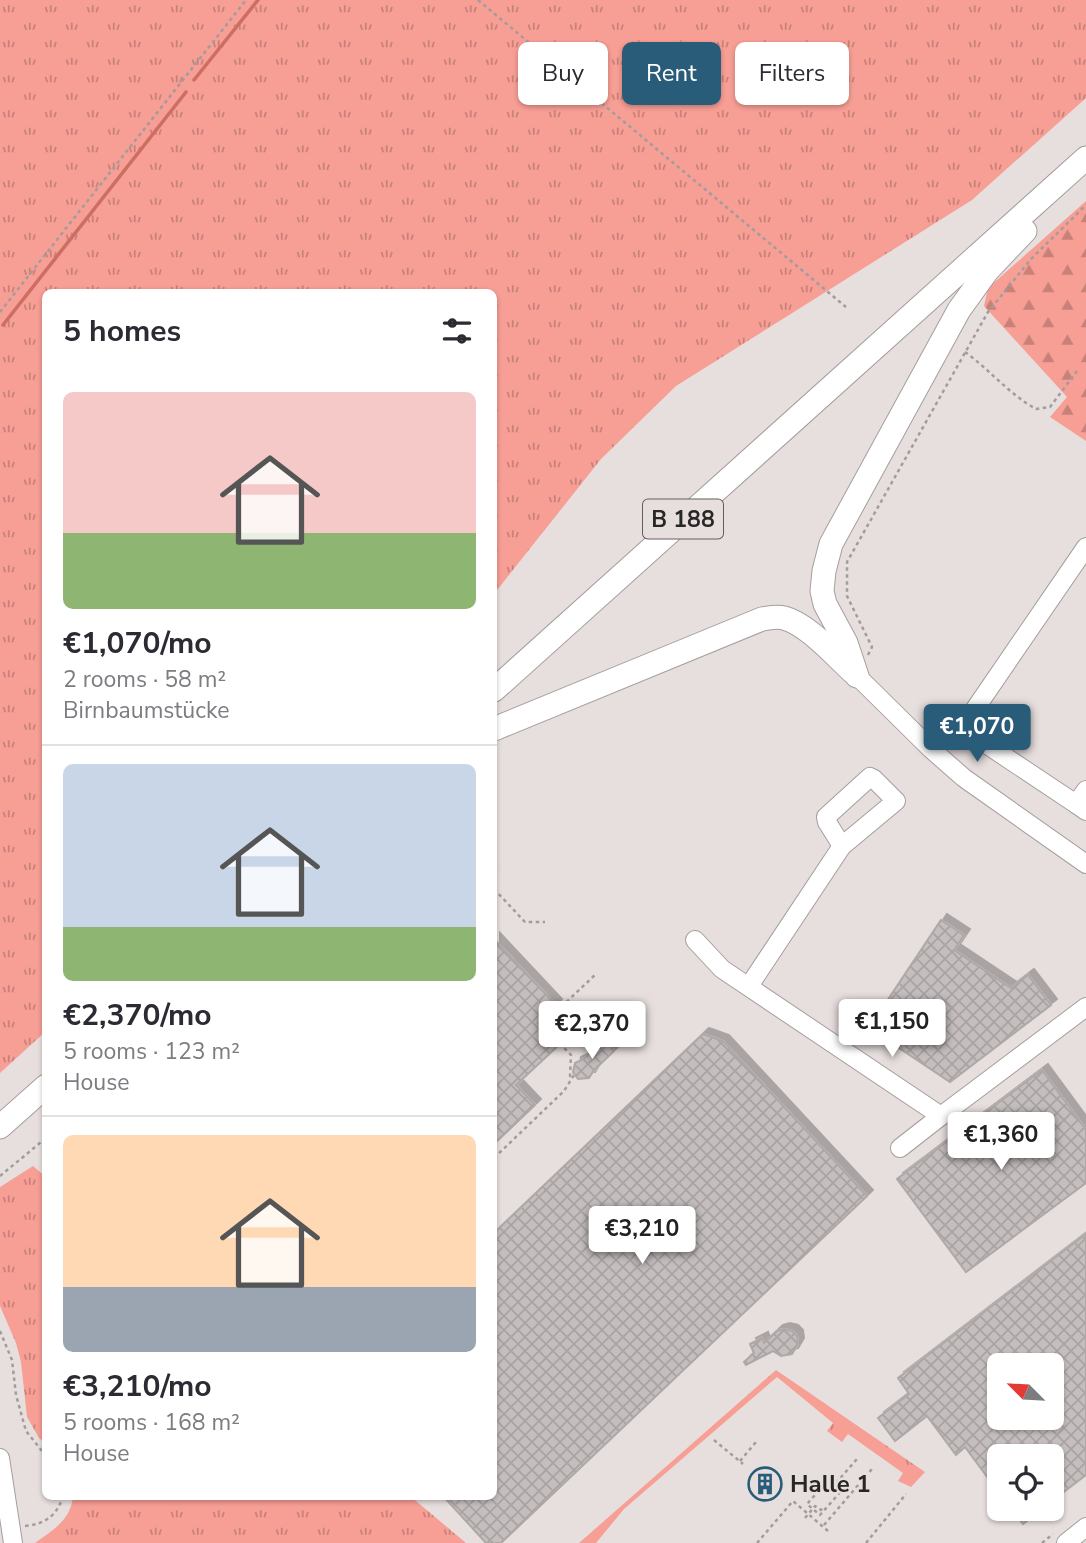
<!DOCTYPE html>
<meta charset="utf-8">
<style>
:root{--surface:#fff;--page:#f7f7f7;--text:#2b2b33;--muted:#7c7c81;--line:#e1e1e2;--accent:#295c78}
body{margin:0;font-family:"Nunito Sans",sans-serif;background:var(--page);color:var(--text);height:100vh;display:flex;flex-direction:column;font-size:26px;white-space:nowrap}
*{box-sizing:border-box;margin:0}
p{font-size:23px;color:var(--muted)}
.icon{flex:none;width:38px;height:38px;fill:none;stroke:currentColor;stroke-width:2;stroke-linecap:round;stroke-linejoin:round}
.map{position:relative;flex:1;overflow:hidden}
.panel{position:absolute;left:42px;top:289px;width:455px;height:1211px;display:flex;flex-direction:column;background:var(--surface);border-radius:10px;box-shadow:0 2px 5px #0004}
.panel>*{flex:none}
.guide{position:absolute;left:518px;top:42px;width:462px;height:63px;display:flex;gap:14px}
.needle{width:46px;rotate:294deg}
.controls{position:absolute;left:987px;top:1353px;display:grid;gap:14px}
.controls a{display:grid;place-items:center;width:77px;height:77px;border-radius:10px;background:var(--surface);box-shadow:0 2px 5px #0004;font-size:35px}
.price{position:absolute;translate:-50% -60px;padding:0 16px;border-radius:7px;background:#fff;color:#222;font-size:23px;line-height:46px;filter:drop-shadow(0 2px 4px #0008)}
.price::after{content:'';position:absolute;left:50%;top:42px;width:21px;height:16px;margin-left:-10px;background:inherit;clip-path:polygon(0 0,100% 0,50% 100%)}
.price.current{background:var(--accent);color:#fff}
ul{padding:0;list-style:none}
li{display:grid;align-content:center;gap:14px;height:371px;padding:0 21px}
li+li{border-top:2px solid var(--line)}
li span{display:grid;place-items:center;height:217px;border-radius:10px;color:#555}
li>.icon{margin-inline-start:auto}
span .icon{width:126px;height:126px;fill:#fffc;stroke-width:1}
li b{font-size:30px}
h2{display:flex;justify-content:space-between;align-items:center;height:84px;padding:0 21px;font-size:30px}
.chip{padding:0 24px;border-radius:10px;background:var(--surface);box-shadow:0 2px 5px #0004;font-size:24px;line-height:63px}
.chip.current{background:var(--accent);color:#fff}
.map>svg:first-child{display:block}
.grass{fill:url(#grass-tufts)}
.forest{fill:url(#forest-firs)}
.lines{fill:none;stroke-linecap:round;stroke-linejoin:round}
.stream{stroke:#cd6e65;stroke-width:3.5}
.building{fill:url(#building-cross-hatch);stroke:#aea8a7;stroke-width:2;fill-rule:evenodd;filter:url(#shadow)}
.minor-casing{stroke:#a59e9d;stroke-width:20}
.major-casing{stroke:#a59e9d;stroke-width:25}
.path{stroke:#a29c9c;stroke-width:2.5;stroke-dasharray:3.5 3.5;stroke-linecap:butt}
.minor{stroke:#fff;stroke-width:18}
.major{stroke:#fff;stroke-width:23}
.labels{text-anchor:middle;stroke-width:5;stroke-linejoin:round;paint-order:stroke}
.shield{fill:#e7dfde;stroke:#625e5d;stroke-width:2}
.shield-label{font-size:23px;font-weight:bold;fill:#292626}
.poi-label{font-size:24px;font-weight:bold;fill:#292626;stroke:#e7dfde;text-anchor:start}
</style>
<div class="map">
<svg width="1086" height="1543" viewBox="0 0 1086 1543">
<defs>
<pattern id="grass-tufts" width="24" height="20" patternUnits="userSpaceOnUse" patternTransform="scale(1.75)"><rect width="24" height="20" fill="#f79e95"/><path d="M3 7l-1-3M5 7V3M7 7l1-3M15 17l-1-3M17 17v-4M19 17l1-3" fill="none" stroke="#c88179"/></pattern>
<pattern id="forest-firs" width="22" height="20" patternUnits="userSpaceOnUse" patternTransform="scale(1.75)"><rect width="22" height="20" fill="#f79e95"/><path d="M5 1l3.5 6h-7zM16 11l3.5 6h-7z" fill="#c88179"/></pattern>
<pattern id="building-cross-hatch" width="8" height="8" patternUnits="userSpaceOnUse" patternTransform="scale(1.75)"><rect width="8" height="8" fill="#c5bebe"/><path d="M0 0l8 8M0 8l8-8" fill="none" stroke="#a9a3a3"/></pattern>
<filter id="shadow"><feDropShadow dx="6" dy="-6" stdDeviation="0" flood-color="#0004"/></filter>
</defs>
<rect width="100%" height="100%" fill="#e7dfde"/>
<g class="grass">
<path d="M 0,0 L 1086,0 L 1086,98 L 972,200 L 676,386 L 601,459 L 494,594 L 494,292 L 46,292 L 45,1032 L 0,1073 Z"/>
<path d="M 33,1166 L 46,1177 L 45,1443 L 39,1438 L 27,1417 L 21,1362 L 16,1343 L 0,1306 L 0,1187 Z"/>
<path d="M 776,1370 L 925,1472 L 911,1487 L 898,1481 L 903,1473 L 848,1434 L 842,1442 L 827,1431 L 833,1423 L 777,1377 L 624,1509 L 596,1543 L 579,1543 Z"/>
<path d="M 73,1496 L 410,1496 L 466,1543 L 35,1543 C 53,1530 71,1520 73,1496 Z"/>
</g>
<path class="forest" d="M 1086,201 L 1086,441 L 1050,417 L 1067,397 L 984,306 L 988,288 Z"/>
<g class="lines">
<g class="stream">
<path d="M 194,80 L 258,0"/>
<path d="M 3,325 L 186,92"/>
</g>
</g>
<g class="building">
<path d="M 941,920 L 964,935 L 954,950 L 1011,988 L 1028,975 L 1051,1005 L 950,1082 L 869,1028 Z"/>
<path d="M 494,939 L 556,1005 L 538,1023 L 559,1045 L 516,1085 L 535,1105 L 494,1144 Z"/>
<path d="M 703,1034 L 723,1041 L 867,1196 L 501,1543 L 486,1543 L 443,1496 L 494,1496 L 494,1233 Z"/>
<path d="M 603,1040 L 614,1051 L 594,1070 L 589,1078 L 578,1079 L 573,1072 L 575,1063 L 584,1059 Z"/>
<path d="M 1042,1070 L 1086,1130 L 1086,1183 L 966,1272 L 897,1179 Z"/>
<path d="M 1086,1234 L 1086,1475 L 1052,1501 L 1052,1456 L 999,1456 L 999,1493 L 965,1447 L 956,1455 L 927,1416 L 895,1441 L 878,1418 L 909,1394 L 898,1378 ZM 999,1365 L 1052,1365 L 1052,1418 L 999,1418 Z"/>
<path d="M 784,1329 L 792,1331 L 797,1336 L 798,1344 L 792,1354 L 781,1356 L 773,1351 L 746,1365 L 744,1362 L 754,1353 L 750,1344 L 762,1338 L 764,1343 L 777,1331 Z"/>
<path d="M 1011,1508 L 1043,1508 L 1023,1524 Z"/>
</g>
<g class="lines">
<defs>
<g id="minor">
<path d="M 857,676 L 931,749 L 964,778 L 1086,864"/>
<path d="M 1086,790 L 1076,804 L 1086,811"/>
<path d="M 1076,804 L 962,728 L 1086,547"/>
<path d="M 695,940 L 722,969 L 941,1116 L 1086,1007"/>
<path d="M 749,986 L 842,846 L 896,801 L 874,779 L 870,777 L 826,817 L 827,822 L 842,846"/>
<path d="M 900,1148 L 941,1116"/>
<path d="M 0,1458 L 13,1543"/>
<path d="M 1066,1543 L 1086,1527"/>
</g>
<g id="major">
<path d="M 857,676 L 846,643 L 825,604 L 822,591 L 824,571 L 831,544 L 959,310 L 987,271 L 1025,231"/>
<path d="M 494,690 L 1086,158"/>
<path d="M 494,729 L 762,619 C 769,618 777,616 784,618 C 808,624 837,658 855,674"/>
<path d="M 0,1127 L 46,1086"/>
</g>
</defs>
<use href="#minor" class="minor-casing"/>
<use href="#major" class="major-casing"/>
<g class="path">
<path d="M 478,0 L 846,307"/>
<path d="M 0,312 L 246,0"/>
<path d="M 965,352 C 990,370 1009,394 1036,409 L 1050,407 L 1077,371"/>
<path d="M 868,655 L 872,647 L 847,596 L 847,562 L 988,312 L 1031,259 L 1086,205"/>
<path d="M 494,875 L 499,870"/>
<path d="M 494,889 L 525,922 L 545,922"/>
<path d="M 541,1026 L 596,974"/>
<path d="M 494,1158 L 564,1091 L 574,1075 L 570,1076 L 571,1055 L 542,1025"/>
<path d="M 0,1176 L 46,1138"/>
<path d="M 0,1331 L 12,1360 L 16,1395 L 26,1431 L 46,1456"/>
<path d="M 714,1440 L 743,1464"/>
<path d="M 740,1461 L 756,1442"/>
<path d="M 829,1479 L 843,1489 L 820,1515 L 807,1504 Z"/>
<path d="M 833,1481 L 831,1483 L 839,1489 L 836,1491"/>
<path d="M 836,1483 L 857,1459"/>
<path d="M 805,1518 L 815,1506 L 821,1510 L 822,1508"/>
<path d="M 824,1525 L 872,1469"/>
<path d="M 25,1526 C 45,1524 57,1516 63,1496"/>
<path d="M 757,1543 L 793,1501 L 828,1531"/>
<path d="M 866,1543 L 906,1494"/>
<path d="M 1042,1543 L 1053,1534"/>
</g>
<use href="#minor" class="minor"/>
<use href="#major" class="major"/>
</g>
<defs>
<symbol id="building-ring" viewBox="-11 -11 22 22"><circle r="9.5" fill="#e7dfde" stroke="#295c78" stroke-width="1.5"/><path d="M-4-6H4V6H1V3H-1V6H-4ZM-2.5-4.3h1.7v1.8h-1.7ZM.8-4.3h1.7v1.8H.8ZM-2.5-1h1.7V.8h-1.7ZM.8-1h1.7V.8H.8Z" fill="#295c78"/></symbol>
</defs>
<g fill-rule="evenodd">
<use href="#building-ring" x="746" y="1465" width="38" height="38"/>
</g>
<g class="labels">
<rect class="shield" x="643" y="499.5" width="80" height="39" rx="5"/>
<g class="shield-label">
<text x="683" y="527">B 188</text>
</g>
<g class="poi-label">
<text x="790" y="1492">Halle 1</text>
</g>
</g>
</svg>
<div class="controls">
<a><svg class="needle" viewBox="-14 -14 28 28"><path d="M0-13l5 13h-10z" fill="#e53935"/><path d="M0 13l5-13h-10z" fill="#7c7c81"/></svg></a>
<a><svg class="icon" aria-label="locate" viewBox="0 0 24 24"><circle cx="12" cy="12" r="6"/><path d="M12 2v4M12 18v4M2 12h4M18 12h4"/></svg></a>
</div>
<b class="price current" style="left:977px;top:764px">€1,070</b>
<b class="price" style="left:892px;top:1059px">€1,150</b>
<b class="price" style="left:592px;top:1061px">€2,370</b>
<b class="price" style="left:1001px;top:1172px">€1,360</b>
<b class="price" style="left:642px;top:1266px">€3,210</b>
<div class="guide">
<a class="chip">Buy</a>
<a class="chip current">Rent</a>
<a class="chip">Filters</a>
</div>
<section class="panel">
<h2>5 homes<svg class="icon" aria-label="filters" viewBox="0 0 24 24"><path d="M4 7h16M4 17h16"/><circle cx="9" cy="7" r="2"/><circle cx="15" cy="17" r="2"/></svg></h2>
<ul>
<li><span style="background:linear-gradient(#f6c9c9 65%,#8fb573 0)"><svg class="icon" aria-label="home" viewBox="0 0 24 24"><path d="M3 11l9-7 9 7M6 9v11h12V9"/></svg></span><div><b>€1,070/mo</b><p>2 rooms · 58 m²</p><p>Birnbaumstücke</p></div></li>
<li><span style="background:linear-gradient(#c9d6e8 75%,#8fb573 0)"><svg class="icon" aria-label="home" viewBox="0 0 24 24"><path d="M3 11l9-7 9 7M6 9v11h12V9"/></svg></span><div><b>€2,370/mo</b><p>5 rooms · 123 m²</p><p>House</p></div></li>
<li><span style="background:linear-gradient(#ffd9b3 70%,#9aa5b1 0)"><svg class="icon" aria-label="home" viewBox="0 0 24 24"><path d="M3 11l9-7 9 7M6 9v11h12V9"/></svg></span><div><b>€3,210/mo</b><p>5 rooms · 168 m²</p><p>House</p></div></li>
</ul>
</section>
</div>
